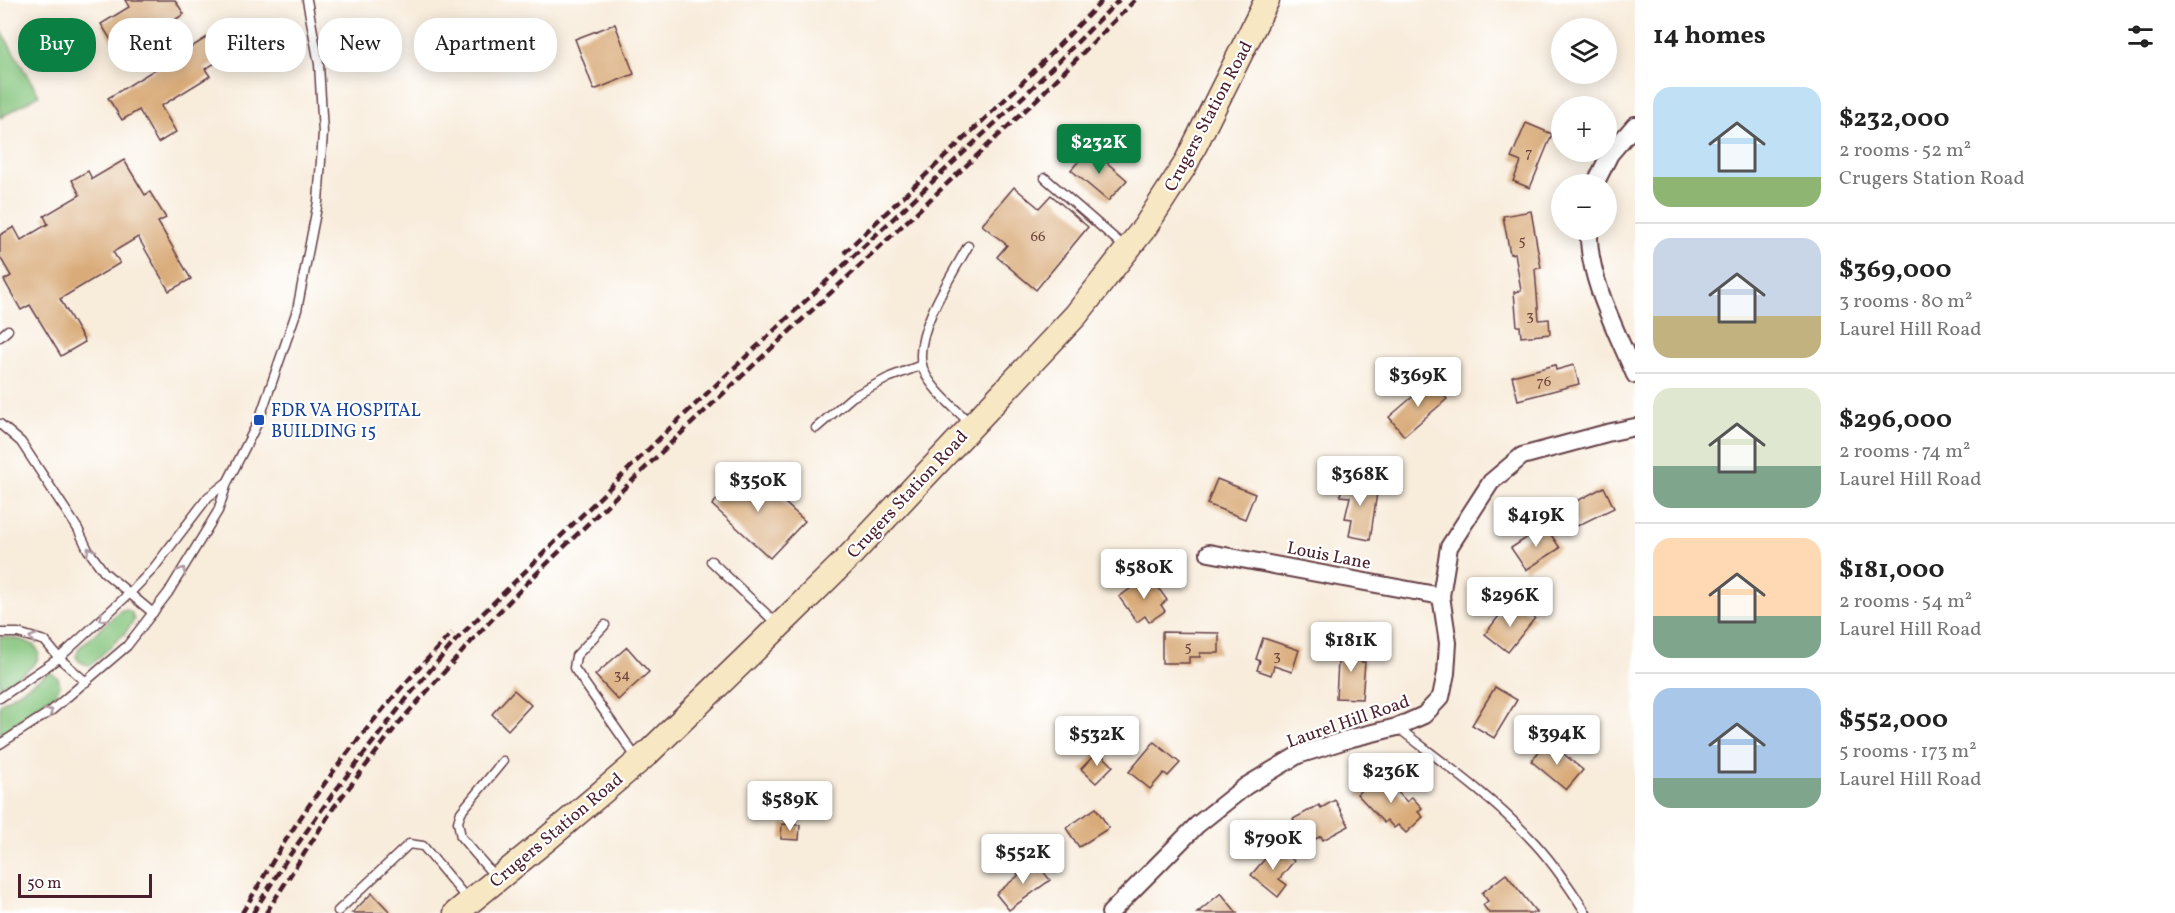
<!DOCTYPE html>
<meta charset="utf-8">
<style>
:root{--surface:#fff;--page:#f6f6f6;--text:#222;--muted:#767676;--line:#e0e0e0;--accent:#0b8043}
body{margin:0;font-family:Vollkorn,serif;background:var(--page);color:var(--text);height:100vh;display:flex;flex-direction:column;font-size:22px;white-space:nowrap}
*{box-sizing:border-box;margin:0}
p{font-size:20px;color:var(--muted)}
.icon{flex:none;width:33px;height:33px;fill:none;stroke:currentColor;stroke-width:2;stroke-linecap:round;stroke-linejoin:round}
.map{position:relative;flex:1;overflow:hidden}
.panel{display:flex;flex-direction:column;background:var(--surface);width:540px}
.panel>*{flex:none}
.hud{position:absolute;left:18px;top:18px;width:570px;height:54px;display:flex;gap:12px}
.buttons{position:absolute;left:1551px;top:18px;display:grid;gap:12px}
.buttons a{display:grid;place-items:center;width:66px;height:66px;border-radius:50%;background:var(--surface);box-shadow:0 3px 15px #0003;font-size:30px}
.scale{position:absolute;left:18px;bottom:15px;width:134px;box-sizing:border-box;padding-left:6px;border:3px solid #4a1f2b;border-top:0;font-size:16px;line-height:21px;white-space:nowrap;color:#4a1f2b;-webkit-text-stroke:4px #fff;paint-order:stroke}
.price{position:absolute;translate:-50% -51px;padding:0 14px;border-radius:6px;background:#fff;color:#222;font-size:20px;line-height:39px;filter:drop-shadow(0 2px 3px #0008)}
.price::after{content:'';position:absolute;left:50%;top:36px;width:18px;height:14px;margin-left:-9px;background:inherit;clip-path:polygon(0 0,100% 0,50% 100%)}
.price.selected{background:var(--accent);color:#fff}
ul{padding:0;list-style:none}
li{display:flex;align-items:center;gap:18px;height:150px;padding:0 18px}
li+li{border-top:2px solid var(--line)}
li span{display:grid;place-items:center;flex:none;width:168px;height:120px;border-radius:18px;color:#555}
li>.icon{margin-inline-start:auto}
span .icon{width:72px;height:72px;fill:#fffc;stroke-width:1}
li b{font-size:26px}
h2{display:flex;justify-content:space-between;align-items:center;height:72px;padding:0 18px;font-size:26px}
.tag{padding:0 21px;border-radius:24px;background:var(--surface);box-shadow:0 3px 15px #0003;font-size:21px;line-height:54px}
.tag.selected{background:var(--accent);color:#fff}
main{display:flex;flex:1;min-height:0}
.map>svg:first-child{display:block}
.green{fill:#85c57d;stroke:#687254;stroke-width:1.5}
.building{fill:#d9ab79}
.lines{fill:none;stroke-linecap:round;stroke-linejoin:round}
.lane-casing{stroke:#643e45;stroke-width:11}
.street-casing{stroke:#643e45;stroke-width:20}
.secondary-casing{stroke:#643e45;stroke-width:27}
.lane{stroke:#fff;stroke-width:8}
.street{stroke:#fff;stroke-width:16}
.secondary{stroke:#f7e8c3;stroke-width:24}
.rail{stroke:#4a1f2b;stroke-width:4.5;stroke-dasharray:9 4.5;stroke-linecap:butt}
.oneway{stroke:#ae9aa0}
.transit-dot{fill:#1a4fb4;stroke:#fff;stroke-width:2}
.labels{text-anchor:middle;stroke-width:4.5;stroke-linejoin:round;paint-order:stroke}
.number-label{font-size:15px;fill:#6e423e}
.street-label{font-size:18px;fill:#4a1f2b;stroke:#fff}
.transit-label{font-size:18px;fill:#164399;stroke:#fff;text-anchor:start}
</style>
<main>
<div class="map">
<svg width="1635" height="913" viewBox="0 0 1635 913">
<rect width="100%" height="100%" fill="#fff"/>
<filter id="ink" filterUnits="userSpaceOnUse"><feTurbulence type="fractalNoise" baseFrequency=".0167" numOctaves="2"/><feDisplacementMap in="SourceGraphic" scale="12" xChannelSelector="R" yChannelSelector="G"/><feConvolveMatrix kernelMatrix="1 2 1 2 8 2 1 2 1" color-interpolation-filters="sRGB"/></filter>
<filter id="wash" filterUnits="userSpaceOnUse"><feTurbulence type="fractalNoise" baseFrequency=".008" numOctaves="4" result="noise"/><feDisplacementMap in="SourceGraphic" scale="24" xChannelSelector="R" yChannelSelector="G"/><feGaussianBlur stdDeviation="1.35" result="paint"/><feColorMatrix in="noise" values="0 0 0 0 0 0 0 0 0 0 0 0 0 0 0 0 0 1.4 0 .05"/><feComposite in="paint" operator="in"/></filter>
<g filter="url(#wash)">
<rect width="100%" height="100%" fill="#f8ecdb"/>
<g class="green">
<path d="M 0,29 L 39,95 L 0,118 Z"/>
<path d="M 125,609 L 132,613 L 134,620 L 125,633 L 90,666 L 80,662 L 76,657 L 79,648 L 120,611 Z"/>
<path d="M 0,637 C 11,637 49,642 36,662 C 30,671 9,681 0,687 Z"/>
<path d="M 50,672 L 58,678 L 60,685 L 56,694 L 0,735 L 0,704 Z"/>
</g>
<g id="blocks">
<g class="building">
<path d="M 125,0 L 175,0 L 184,14 L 173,21 L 190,48 L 225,26 L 239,49 L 205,69 L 210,76 L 161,106 L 176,132 L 158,143 L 139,110 L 122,120 L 108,98 L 164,64 L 144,31 L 116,48 L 101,24 L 129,7 Z"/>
<path d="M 615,24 L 634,74 L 594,90 L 575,39 Z"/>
<path d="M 1526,123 L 1552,134 L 1530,188 L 1513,181 L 1521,162 L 1511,158 Z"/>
<path d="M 1090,148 L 1127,180 L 1108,201 L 1071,170 Z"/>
<path d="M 124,160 L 145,195 L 150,192 L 166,218 L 158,222 L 191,279 L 169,291 L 138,237 L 113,252 L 120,263 L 60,299 L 85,342 L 61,356 L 30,305 L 21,310 L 4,280 L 11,276 L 0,257 L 0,235 L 14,227 L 21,240 L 48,224 L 44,216 L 80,195 L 72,180 L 88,171 L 92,179 Z"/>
<path d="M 1014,187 L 1039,208 L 1051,195 L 1088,227 L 1036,290 L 997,257 L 1007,245 L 982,225 Z"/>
<path d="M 1531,211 L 1541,268 L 1535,269 L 1539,320 L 1549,319 L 1550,334 L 1521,337 L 1520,326 L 1517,326 L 1514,292 L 1521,291 L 1515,253 L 1510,254 L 1503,216 Z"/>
<path d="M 1555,365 L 1556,370 L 1574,365 L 1579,384 L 1518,400 L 1512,376 Z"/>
<path d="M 1431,381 L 1447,399 L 1404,436 L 1389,417 Z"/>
<path d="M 746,468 L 805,521 L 770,558 L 712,505 Z"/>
<path d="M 1217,479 L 1255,494 L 1245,519 L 1207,504 Z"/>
<path d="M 1344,479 L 1378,486 L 1370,540 L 1349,536 L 1352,519 L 1345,518 L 1350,497 L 1340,496 Z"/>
<path d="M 1604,487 L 1614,508 L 1577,526 L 1567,506 Z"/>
<path d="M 1545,526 L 1560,548 L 1526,570 L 1511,548 Z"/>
<path d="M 1149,575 L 1167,600 L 1161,605 L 1165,611 L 1149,622 L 1145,616 L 1137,622 L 1119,597 Z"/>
<path d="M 1517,604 L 1535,618 L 1508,652 L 1485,634 L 1502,612 L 1508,616 Z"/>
<path d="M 1162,632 L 1219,633 L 1219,653 L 1200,653 L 1200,657 L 1189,657 L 1189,663 L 1162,663 Z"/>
<path d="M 1263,638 L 1299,650 L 1292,672 L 1274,666 L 1271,675 L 1257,670 L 1260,661 L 1256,659 Z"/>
<path d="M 1343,643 L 1362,643 L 1361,662 L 1365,662 L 1362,699 L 1336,698 L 1338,661 L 1343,661 Z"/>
<path d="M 627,647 L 649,672 L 618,700 L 595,675 Z"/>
<path d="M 1495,687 L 1517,700 L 1494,738 L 1472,725 Z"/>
<path d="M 514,690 L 531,705 L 508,730 L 492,714 Z"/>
<path d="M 1548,741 L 1583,770 L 1566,790 L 1531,761 Z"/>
<path d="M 1154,742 L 1180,763 L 1168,776 L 1164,773 L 1150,789 L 1129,772 Z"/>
<path d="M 1098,751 L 1113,766 L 1096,783 L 1081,769 Z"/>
<path d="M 1380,773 L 1407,802 L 1412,797 L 1422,808 L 1418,812 L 1423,817 L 1406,833 L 1398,825 L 1394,828 L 1387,820 L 1384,823 L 1357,794 Z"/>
<path d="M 1335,800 L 1349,826 L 1323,840 L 1321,836 L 1306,844 L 1293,819 L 1319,805 L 1321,808 Z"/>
<path d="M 1096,808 L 1109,828 L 1079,847 L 1066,828 Z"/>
<path d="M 782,824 L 800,825 L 799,840 L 781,839 Z"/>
<path d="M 1276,846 L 1294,861 L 1279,879 L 1287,885 L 1278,897 L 1251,875 Z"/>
<path d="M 1034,860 L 1050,880 L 1009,910 L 996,894 L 1019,875 L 1017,873 Z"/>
<path d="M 1506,874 L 1537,913 L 1489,913 L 1483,905 L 1488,901 L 1482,893 Z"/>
<path d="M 372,893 L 391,913 L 352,913 Z"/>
<path d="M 1221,893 L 1237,913 L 1197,913 Z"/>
</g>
</g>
</g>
<g filter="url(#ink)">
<use href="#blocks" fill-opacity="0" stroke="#643e45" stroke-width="1.5"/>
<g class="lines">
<defs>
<g id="lane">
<path d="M 1045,178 L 1127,249"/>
<path d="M 968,246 C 952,275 914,332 922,365 C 926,385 957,410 972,425"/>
<path d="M 0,337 L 8,330"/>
<path d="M 0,424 L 21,442 L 78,529 L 88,550 L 104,572 L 153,613"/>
<path d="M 816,428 L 852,397 L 890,377 L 922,365"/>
<path d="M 711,561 L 777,624"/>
<path d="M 605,625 L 576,656 L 574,668 L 638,760"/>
<path d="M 0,633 L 18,633 L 45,641 L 59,658 L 86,682"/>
<path d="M 0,698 L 59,658 L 130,593 L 153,569 L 208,497 L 226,483"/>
<path d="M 1397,727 C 1442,762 1489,795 1528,836 C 1551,859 1569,886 1586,913"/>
<path d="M 0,744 L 51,711 L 127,646 L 168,593 L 218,511 L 227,483 L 259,420 L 297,310 L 318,202 L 323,133 L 319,64 L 307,0"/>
<path d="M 497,879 L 461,837 L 458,822 L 461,812 L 503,761"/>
<path d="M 338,911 L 409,844 L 423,846 L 468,900"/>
</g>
<g id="street">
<path d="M 1595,184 L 1610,154 L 1635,125"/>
<path d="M 1589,230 C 1587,277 1617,332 1635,375"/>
<path d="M 1209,553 L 1441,596"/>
<path d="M 1110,913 L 1197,825 L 1246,786 L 1298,755 L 1352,738 L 1397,727 L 1424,715 L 1441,697 L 1446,673 L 1448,643 L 1441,596 L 1449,547 L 1491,482 L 1522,456 L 1607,433 L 1635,427"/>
</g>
<path id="secondary" d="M 456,913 L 547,839 L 647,754 L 779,626 L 845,561 L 1076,315 L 1145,227 L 1185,165 L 1267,0"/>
</defs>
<use href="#lane" class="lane-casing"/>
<use href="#street" class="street-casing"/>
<use href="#secondary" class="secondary-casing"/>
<use href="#lane" class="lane"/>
<use href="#street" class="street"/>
<use href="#secondary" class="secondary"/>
<g class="rail">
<path d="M 844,253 L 1019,86 L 1103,0"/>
<path d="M 242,913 C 258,887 273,860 289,835 C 336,763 392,695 452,633"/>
<path d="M 253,913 L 285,862 L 332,795 L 411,693 L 456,640 L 668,430 L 1026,94 L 1119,0"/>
<path d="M 266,913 L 334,807 L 398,724 L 477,635 L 528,582 L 676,438 L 1034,102 L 1135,0"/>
</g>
</g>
<defs><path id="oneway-chevron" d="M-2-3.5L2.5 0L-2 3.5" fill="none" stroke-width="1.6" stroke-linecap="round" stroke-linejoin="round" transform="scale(1.5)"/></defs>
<g class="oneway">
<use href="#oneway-chevron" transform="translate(90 551) rotate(-122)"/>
<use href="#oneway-chevron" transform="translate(182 571) rotate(-59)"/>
<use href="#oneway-chevron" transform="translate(103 618) rotate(137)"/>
<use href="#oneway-chevron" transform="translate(33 638) rotate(-163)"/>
<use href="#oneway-chevron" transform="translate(49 712) rotate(-36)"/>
</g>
</g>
<rect class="transit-dot" x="253" y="414" width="12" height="12" rx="3"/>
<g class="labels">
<g class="number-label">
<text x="1529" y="157">7</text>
<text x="1038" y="241">66</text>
<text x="1522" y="245">5</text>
<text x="1530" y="320">3</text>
<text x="1544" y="386">76</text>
<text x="1188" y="651">5</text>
<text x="1277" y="660">3</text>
<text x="622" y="679">34</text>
</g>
<g class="street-label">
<text transform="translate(1208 116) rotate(-62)" y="6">Crugers Station Road</text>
<text transform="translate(907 494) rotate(-47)" y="6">Crugers Station Road</text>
<text transform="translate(1329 555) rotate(11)" y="6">Louis Lane</text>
<text transform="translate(1348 721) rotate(-19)" y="6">Laurel Hill Road</text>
<text transform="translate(556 830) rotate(-40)" y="6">Crugers Station Road</text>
</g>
<g class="transit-label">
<text x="271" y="416">FDR VA HOSPITAL<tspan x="271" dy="21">BUILDING 15</tspan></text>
</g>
</g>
</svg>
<div class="buttons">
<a><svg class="icon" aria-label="layers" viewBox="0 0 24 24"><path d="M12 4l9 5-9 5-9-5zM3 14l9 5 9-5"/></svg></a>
<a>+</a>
<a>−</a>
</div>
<div class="scale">50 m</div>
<b class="price selected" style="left:1099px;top:175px">$232K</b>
<b class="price" style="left:1418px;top:408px">$369K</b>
<b class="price" style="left:1360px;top:507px">$368K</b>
<b class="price" style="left:758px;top:513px">$350K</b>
<b class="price" style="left:1536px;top:548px">$419K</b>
<b class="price" style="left:1144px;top:600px">$580K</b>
<b class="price" style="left:1510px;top:628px">$296K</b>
<b class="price" style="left:1351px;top:673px">$181K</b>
<b class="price" style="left:1557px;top:766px">$394K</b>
<b class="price" style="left:1097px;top:767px">$532K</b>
<b class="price" style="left:1391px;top:804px">$236K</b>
<b class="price" style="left:790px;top:832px">$589K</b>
<b class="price" style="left:1273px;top:871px">$790K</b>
<b class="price" style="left:1023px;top:885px">$552K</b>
<div class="hud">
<a class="tag selected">Buy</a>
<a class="tag">Rent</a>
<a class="tag">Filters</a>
<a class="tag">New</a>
<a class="tag">Apartment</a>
</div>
</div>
<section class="panel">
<h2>14 homes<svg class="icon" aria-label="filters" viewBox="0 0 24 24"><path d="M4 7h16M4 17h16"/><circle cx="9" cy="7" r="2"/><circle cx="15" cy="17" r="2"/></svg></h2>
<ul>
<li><span style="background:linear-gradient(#bfe0f5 75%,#8fb573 0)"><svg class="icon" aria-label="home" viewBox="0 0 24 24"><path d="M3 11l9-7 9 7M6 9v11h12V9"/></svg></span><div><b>$232,000</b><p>2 rooms · 52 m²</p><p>Crugers Station Road</p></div></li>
<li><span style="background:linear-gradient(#c9d6e8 65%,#c2b280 0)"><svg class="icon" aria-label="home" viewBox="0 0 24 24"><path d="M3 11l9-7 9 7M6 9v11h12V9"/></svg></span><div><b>$369,000</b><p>3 rooms · 80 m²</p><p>Laurel Hill Road</p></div></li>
<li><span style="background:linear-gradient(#dfe7d0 65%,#7fa58c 0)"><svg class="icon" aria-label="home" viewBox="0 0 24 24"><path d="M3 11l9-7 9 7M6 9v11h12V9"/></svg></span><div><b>$296,000</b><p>2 rooms · 74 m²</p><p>Laurel Hill Road</p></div></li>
<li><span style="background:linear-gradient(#ffd9b3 65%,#7fa58c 0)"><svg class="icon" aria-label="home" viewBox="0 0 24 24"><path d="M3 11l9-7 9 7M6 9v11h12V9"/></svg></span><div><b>$181,000</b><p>2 rooms · 54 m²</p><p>Laurel Hill Road</p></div></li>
<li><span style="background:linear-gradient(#a9c7e8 75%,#7fa58c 0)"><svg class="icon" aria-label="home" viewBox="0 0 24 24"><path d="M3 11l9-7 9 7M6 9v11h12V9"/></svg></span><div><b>$552,000</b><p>5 rooms · 173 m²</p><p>Laurel Hill Road</p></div></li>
</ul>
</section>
</main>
